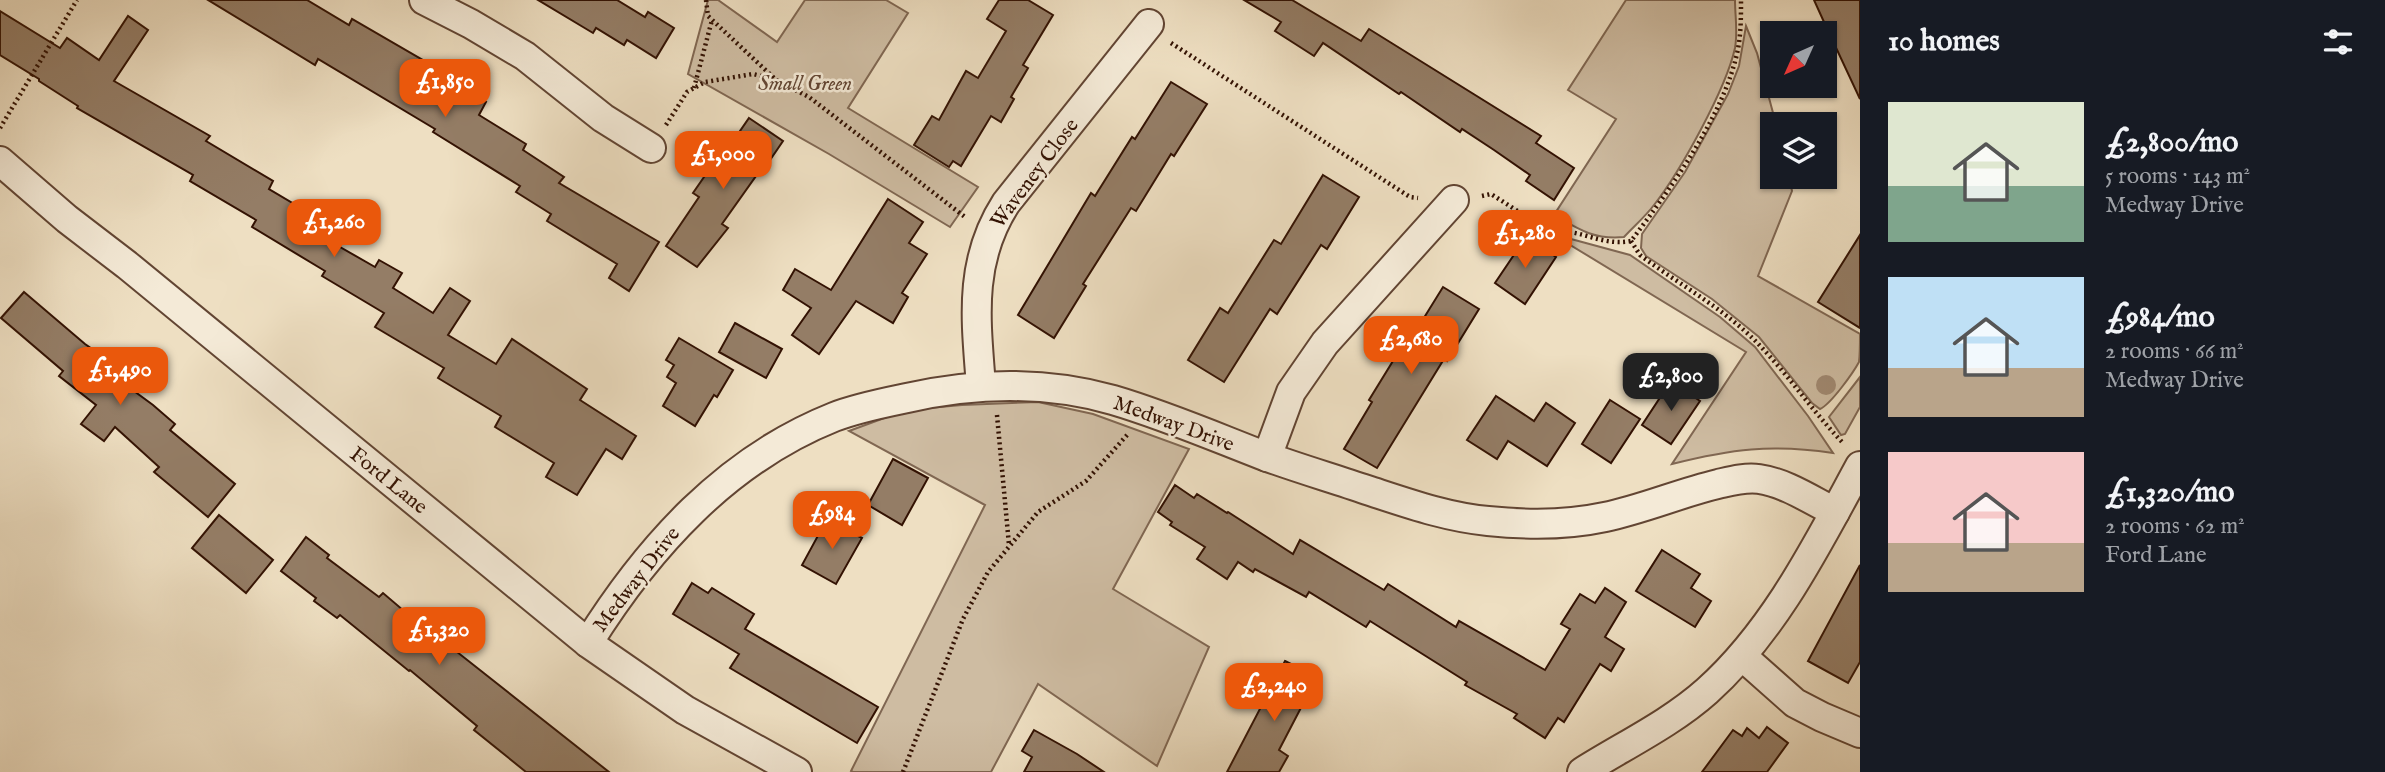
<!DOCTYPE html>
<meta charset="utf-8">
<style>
:root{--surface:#171b24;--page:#20242c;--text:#f1f3f6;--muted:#9ea1a6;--accent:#ea580c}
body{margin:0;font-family:"IM FELL English",serif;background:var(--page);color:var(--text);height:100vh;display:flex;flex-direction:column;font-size:26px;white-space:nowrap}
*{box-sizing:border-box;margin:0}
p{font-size:23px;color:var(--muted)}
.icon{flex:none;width:38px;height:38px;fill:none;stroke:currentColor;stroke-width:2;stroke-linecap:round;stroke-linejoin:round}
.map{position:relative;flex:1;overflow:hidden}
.sheet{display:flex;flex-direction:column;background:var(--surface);width:525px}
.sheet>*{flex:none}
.needle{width:46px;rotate:225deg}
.fabs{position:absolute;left:1760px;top:21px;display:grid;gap:14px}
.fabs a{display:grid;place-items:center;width:77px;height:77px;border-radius:0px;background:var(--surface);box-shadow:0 2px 5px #0004;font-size:35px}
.price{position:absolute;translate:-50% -60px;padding:0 16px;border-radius:14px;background:var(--accent);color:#fff;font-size:23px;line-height:46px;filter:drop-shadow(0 2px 4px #0008)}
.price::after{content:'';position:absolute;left:50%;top:42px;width:21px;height:16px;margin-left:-10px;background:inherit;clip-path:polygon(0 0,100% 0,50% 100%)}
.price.on{background:#222;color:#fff}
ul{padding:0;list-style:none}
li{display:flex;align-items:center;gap:21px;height:175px;padding:0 28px}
li span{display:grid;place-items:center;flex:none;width:196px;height:140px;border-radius:0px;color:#555}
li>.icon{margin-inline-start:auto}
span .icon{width:84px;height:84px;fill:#fffc;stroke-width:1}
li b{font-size:30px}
h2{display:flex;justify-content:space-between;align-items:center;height:84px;padding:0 28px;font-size:30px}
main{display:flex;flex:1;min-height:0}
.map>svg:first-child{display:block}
.green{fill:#cebca2;stroke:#806752;stroke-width:2}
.building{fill:#947d66;stroke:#331203;stroke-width:2}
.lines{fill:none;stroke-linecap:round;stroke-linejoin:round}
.minor-casing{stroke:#624533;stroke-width:32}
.path{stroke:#331203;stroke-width:4.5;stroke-dasharray:2 3.5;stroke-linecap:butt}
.minor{stroke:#f4ead7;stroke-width:28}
.tree{fill:#a18a73}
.labels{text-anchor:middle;stroke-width:5;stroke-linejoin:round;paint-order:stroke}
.park-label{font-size:21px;font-style:italic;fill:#624533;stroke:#f4ead7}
.street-label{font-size:21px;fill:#331203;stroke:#f4ead7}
</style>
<main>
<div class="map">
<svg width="1860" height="772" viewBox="0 0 1860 772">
<rect width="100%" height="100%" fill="#eedfc2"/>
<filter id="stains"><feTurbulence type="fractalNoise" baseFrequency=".00286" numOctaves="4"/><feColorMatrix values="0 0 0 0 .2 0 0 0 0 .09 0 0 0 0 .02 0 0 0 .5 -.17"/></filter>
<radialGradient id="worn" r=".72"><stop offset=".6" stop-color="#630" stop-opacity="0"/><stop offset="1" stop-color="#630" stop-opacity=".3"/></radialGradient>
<g class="green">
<path d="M 708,0 L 718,0 L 777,42 L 805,0 L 886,0 L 908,13 L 848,108 L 978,187 L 950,227 L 829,154 L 688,74 Z"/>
<path d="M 1626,0 L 1735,0 C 1735,17 1738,31 1735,48 C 1726,89 1680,172 1654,205 C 1645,217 1634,226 1624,237 C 1594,240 1578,229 1554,215 L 1616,119 L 1568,90 Z"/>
<path d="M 1746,26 L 1757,53 L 1776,124 L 1773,124 L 1773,177 L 1789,177 L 1792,191 L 1758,276 L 1860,334 C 1860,342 1860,354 1859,362 C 1853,373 1831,404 1820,409 L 1812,403 L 1759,337 L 1712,299 L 1646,256 L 1641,248 L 1642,234 L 1685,172 L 1728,94 L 1739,66 Z"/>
<path d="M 1571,239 L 1630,255 L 1720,317 L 1755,347 L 1808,416 L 1833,453 C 1770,444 1732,449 1672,464 L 1746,352 L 1567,243 Z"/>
<path d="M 1860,377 L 1860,407 L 1845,434 L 1841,435 L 1829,417 Z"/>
<path d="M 1038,402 L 1093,414 L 1189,449 L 1113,589 L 1209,647 L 1157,766 L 1038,684 L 991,772 L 853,772 L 851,771 L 985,505 L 849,431 L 906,410 L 962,405 Z"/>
</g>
<g class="building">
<path d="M 208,0 L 307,0 L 349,25 L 352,19 L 452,77 L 450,81 L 486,102 L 479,115 L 526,144 L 523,150 L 564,177 L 559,183 L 659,242 L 629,291 L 609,278 L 617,264 L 547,221 L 551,214 L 516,192 L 520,186 L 433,132 L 435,129 L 318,59 L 315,65 Z"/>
<path d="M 538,0 L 617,0 L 645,17 L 648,12 L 674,28 L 656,58 L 627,40 L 624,45 L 596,28 L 593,33 Z"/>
<path d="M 999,0 L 1028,0 L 1053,15 L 1023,65 L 1028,68 L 1011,97 L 1014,99 L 1001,122 L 991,116 L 961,166 L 953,161 L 949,167 L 914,145 L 932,116 L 939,120 L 966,71 L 978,78 L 1006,31 L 987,19 Z"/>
<path d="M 1244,0 L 1292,0 L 1361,41 L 1369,29 L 1541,136 L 1536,143 L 1574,168 L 1554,200 L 1526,181 L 1530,175 L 1494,150 L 1462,129 L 1460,132 L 1401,92 L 1399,94 L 1323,43 L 1314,56 L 1275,31 L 1281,22 Z"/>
<path d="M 1814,0 L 1860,0 L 1860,99 L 1824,22 Z"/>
<path d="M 0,11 L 60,48 L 67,38 L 99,60 L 128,16 L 148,30 L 114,81 L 210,136 L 206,141 L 273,181 L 269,189 L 333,227 L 326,239 L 375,267 L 379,260 L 402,273 L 393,288 L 433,313 L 450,288 L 470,301 L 448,335 L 496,364 L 512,339 L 587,389 L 580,400 L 636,436 L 622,459 L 606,449 L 577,495 L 546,477 L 554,463 L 495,427 L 501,416 L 438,378 L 444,368 L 375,327 L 384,313 L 322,276 L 325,271 L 252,227 L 256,220 L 190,181 L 193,175 L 77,108 L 78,106 L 39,81 L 39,79 L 0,55 Z"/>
<path d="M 1171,82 L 1207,104 L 1174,156 L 1171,154 L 1136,211 L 1131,208 L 1083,284 L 1086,286 L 1054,338 L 1018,315 L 1091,193 L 1095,196 L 1132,137 L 1135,139 Z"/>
<path d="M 749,118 L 783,141 L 768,163 L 766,162 L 722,224 L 728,228 L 697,267 L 666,246 L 699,197 L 693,193 L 713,164 L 710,162 L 725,140 L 731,144 Z"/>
<path d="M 1323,175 L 1359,197 L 1327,249 L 1321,245 L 1277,314 L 1270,309 L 1224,382 L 1188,360 L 1220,308 L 1228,313 L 1274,240 L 1281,244 Z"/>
<path d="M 888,199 L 923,222 L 909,243 L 927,254 L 902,293 L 908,297 L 893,323 L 856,301 L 819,354 L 792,335 L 811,308 L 783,290 L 795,269 L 831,290 Z"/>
<path d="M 1860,235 L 1860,328 L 1818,302 Z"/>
<path d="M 1526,237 L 1556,257 L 1525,304 L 1495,283 Z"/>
<path d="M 1443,287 L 1479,309 L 1447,361 L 1444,359 L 1377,468 L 1344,449 L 1372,402 L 1369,400 L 1401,348 L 1404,350 Z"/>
<path d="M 24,292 L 85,344 L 121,369 L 115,377 L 153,405 L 175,424 L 170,430 L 235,484 L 208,517 L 154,472 L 159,467 L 115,427 L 104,441 L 81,424 L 96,405 L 59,376 L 63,371 L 1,318 Z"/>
<path d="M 735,323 L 782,349 L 766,378 L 719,352 Z"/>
<path d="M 679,338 L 733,370 L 717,397 L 714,395 L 695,426 L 663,406 L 676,383 L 667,377 L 674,365 L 666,360 Z"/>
<path d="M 1671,381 L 1700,401 L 1671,444 L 1642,425 Z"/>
<path d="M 1496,396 L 1534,421 L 1546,403 L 1575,423 L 1547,466 L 1508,441 L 1497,459 L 1467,440 Z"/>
<path d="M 1610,400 L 1640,419 L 1611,463 L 1582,444 Z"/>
<path d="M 893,459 L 928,478 L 902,525 L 868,505 Z"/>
<path d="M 1175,485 L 1194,498 L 1197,494 L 1227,513 L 1228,512 L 1293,554 L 1300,540 L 1384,590 L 1388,584 L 1456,627 L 1459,621 L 1545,670 L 1570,629 L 1561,624 L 1580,594 L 1595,603 L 1605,588 L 1626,602 L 1605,637 L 1624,649 L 1611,671 L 1600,664 L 1564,722 L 1558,718 L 1545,738 L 1514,718 L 1517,714 L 1465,685 L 1467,682 L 1370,621 L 1366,627 L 1309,592 L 1306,597 L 1255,569 L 1253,572 L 1238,562 L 1227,579 L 1197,559 L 1205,547 L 1170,525 L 1172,522 L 1158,512 Z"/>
<path d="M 219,515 L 273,560 L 246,593 L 192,548 Z"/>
<path d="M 827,519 L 862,538 L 836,584 L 802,565 Z"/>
<path d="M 306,537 L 329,555 L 327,558 L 379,597 L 383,593 L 445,646 L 447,644 L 609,772 L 526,772 L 474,730 L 477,726 L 410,670 L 409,671 L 340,615 L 337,618 L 314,601 L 316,598 L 281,571 Z"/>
<path d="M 1662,550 L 1700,574 L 1691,588 L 1711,601 L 1695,627 L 1636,591 Z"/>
<path d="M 1860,565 L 1860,662 L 1848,683 L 1808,661 Z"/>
<path d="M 692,583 L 708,593 L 712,588 L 754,614 L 745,629 L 878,707 L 857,743 L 730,668 L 739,654 L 673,614 Z"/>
<path d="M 1285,661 L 1317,677 L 1279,750 L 1288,756 L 1279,772 L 1227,772 Z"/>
<path d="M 1767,727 L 1788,743 L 1767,772 L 1702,772 L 1733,730 L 1742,736 L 1747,728 L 1759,738 Z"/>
<path d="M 1034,730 L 1077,754 L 1104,772 L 1024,772 L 1032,757 L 1022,751 Z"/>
</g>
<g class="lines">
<defs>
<g id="minor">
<path d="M 424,0 L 471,24 L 525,56 L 603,118 L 651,148"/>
<path d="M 0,161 L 67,219 L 127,265 L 588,643 L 685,710 L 797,772"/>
<path d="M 981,386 C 976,320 968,262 1006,203 L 1149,24"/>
<path d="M 1267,457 L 1291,392 L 1325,343 L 1454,200"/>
<path d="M 588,643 C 648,547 726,460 834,417 C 857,408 883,403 907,398 C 974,383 1046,381 1113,400 C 1164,415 1213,436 1262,455 C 1297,468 1332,478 1367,490 C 1407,503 1446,517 1488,521 C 1526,525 1568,525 1605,517 C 1643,509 1680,493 1718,484 C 1731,481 1745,477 1759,479 C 1786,483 1811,500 1835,512"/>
<path d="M 1742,656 L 1795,703 L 1822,717 L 1860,733"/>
<path d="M 1582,772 C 1623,746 1670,724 1707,691 C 1775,630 1817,545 1860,466"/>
</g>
</defs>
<use href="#minor" class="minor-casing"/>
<g class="path">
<path d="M 706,0 L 708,16 L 774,78"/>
<path d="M 1171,43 L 1410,197 L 1418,198"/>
<path d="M 694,88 L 712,20"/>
<path d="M 666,125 L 687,92 L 705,82 L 753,74 L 774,79 L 809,97 L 965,217"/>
<path d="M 0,128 L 77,0"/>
<path d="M 1482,196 L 1491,194 L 1552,233 C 1576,226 1601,247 1631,241 C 1671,188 1725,114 1738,49 C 1741,33 1741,16 1741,0"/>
<path d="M 1631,241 L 1640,255 C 1681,286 1729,311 1764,350 C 1792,380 1815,414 1844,444"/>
<path d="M 997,415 L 1009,545"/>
<path d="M 903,772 L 963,619 L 988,572 L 1038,512 L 1086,481 L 1128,434"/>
</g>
<use href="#minor" class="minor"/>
</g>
<circle class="tree" cx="1826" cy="385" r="10"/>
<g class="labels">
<g class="park-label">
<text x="805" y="90">Small Green</text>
</g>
<g class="street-label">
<text transform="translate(1034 173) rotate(-53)" y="7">Waveney Close</text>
<text transform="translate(1174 423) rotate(20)" y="7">Medway Drive</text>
<text transform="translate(389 480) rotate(39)" y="7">Ford Lane</text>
<text transform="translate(636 579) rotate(-52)" y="7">Medway Drive</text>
</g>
</g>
<rect width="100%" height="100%" filter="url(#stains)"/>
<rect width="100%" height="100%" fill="url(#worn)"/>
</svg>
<div class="fabs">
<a><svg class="needle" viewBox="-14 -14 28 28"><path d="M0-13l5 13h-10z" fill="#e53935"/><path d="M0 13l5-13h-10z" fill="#9ea1a6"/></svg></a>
<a><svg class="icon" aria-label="layers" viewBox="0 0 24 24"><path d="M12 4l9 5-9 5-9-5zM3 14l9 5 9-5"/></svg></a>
</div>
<b class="price" style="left:445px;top:119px">£1,850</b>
<b class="price" style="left:723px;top:191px">£1,000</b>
<b class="price" style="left:334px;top:259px">£1,260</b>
<b class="price" style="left:1525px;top:270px">£1,280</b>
<b class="price" style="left:1411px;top:376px">£2,680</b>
<b class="price" style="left:120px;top:407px">£1,490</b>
<b class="price on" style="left:1671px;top:413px">£2,800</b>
<b class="price" style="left:832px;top:551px">£984</b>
<b class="price" style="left:439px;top:667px">£1,320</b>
<b class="price" style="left:1274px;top:723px">£2,240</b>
</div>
<section class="sheet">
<h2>10 homes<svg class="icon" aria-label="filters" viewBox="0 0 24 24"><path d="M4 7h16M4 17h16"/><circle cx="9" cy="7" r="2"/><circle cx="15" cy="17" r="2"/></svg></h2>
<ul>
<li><span style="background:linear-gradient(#dfe7d0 60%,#7fa58c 0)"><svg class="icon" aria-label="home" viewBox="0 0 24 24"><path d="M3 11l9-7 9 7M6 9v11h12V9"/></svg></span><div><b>£2,800/mo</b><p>5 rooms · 143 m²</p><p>Medway Drive</p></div></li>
<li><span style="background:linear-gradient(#bfe0f5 65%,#b9a48a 0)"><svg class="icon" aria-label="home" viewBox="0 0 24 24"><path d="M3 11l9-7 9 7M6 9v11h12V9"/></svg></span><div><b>£984/mo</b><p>2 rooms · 66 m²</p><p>Medway Drive</p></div></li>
<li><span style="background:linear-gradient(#f6c9c9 65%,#b9a48a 0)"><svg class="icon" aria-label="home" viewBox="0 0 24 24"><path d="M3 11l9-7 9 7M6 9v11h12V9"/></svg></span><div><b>£1,320/mo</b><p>2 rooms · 62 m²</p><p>Ford Lane</p></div></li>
</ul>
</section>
</main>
